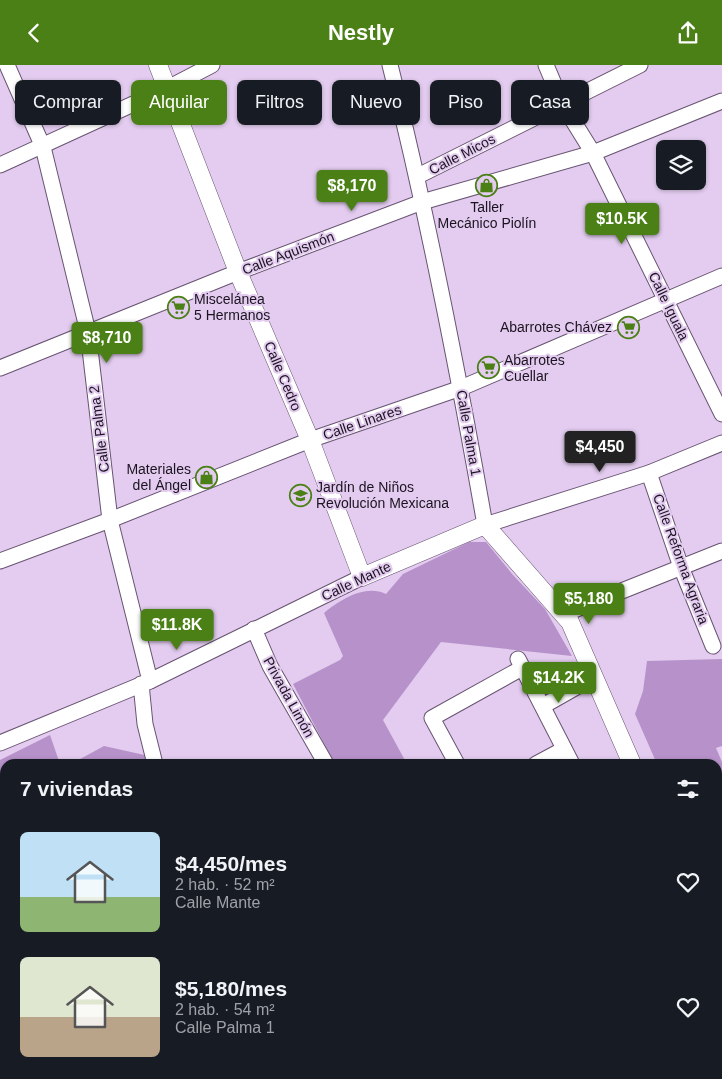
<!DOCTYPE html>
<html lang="es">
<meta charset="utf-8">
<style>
:root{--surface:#171b24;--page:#20242c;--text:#f1f3f6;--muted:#9ea1a6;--accent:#4b8016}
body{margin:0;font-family:Arial,sans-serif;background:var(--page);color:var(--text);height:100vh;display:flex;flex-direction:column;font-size:19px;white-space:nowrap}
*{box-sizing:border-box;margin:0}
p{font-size:16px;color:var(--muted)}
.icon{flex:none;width:28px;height:28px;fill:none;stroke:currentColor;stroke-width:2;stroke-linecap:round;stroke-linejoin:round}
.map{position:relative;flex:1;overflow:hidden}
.details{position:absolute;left:0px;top:694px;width:722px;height:321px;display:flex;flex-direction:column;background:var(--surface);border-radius:15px 15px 0 0;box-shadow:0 1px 4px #0004}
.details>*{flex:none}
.top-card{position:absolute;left:15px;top:15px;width:692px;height:45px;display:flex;gap:10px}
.controls{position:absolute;left:656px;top:75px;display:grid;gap:10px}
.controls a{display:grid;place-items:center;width:50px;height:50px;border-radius:8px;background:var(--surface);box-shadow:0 1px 4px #0004;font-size:25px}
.price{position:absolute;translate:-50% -42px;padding:0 11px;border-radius:5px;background:var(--accent);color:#fff;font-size:16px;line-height:32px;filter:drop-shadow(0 1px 2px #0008)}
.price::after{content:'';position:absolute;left:50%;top:30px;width:15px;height:11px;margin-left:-8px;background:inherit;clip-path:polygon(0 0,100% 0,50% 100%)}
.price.current{background:#222;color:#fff}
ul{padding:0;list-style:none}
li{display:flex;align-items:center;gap:15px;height:125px;padding:0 20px}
li span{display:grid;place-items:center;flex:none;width:140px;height:100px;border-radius:8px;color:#555}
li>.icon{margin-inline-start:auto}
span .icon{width:60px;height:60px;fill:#fffc;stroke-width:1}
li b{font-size:21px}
h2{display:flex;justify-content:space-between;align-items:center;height:60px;padding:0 20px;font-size:21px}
.tag{padding:0 18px;border-radius:8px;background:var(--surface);box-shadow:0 1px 4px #0004;font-size:18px;line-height:45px}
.tag.current{background:var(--accent);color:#fff}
header{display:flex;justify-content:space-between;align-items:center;height:65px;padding:0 20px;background:var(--accent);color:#fff;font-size:22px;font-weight:600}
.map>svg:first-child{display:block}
.forest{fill:#b792ca}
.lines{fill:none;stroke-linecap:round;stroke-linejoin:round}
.minor-casing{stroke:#685472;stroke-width:17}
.tertiary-casing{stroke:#685472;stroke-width:19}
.minor{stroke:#fff;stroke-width:15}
.tertiary{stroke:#fff;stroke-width:18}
.labels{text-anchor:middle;stroke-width:4;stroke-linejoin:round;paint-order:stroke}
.street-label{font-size:14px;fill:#1b1320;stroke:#e3ccef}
.poi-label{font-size:14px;fill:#1b1320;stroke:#e3ccef;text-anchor:start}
</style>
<header><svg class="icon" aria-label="back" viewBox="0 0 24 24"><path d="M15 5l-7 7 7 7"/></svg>Nestly<svg class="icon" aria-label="share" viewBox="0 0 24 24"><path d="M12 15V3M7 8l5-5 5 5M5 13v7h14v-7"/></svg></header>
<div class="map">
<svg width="722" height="1014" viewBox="0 0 722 1014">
<rect width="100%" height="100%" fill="#e3ccef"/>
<g class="forest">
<path d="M 469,477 L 486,477 L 513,510 L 545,544 L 572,591 L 441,577 L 383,655 L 407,699 L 321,699 L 330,690 L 293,619 L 340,595 L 343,591 L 324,548 C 340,535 365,519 386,529 L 403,509 Z"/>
<path d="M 722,594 L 722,681 L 716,683 L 722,697 L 722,838 L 718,840 L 718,699 L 657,699 L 635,649 L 643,626 L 647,596 Z"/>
<path d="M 50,670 L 60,699 L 5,699 L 5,1010 L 11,1010 L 10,1014 L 0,1014 L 0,695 Z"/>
<path d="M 104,681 L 149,691 L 152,699 L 71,699 Z"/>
<path d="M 175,1010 L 263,1010 L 264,1014 L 177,1014 Z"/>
</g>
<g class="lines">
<defs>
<g id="minor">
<path d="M 7,0 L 43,82 L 88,267 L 110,455 L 150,616"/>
<path d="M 390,0 C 428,152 458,306 485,460 L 649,408 L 722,378"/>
<path d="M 546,0 L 562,38 L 593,88 L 722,349"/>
<path d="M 0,100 L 168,23 L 212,0"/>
<path d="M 418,111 L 640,0"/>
<path d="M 0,303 L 238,207 L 422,137 L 593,88 L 722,36"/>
<path d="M 649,408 L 681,502 L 713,581"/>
<path d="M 0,496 L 110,455 L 310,375 L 461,323 L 722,211"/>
<path d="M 564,549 L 722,486"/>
<path d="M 254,564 L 270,601 L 326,699"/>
<path d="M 518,594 L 572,699"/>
<path d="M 141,619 L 145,659 L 155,699"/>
<path d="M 543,641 L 594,612"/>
<path d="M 0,678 L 150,616 L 362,512"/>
<path d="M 457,699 L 432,653 L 522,603"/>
<path d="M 536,699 L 564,684"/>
<path d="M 718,869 L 722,867"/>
<path d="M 718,1005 L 722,1004"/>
<path d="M 334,1013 L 335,1014"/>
<path d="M 481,1014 L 486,1010"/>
<path d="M 505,1014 L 507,1010"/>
<path d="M 690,1014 L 702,1010"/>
</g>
<g id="tertiary">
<path d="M 158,0 L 238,207 L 310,375 L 362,512 L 485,460 L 570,557 L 632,699"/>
<path d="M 718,939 L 722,954"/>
</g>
</defs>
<use href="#minor" class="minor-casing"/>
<use href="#tertiary" class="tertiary-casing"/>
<use href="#minor" class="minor"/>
<use href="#tertiary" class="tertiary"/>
</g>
<defs>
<symbol id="shop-ring" viewBox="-11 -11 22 22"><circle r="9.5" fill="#e3ccef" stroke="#4b8016" stroke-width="1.5"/><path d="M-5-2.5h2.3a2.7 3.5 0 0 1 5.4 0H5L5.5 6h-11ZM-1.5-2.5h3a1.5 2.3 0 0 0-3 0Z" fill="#4b8016"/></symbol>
<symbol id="supermarket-ring" viewBox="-11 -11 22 22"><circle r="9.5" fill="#e3ccef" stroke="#4b8016" stroke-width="1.5"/><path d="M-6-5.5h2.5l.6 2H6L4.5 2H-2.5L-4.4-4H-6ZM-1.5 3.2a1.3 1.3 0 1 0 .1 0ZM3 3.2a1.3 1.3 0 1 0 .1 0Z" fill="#4b8016"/></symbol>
<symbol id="school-ring" viewBox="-11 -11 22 22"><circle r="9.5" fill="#e3ccef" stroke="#4b8016" stroke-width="1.5"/><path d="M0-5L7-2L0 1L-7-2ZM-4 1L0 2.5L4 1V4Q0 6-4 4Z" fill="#4b8016"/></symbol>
</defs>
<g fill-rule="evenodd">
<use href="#shop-ring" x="474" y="108" width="25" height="25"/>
<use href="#supermarket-ring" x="166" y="230" width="25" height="25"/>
<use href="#supermarket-ring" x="616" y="250" width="25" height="25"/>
<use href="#supermarket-ring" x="476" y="290" width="25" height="25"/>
<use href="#shop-ring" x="194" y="400" width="25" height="25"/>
<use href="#school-ring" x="288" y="418" width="25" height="25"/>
</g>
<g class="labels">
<g class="street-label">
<text transform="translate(462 89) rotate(-27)" y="5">Calle Micos</text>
<text transform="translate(288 188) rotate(-21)" y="5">Calle Aquismón</text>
<text transform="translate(669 241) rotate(64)" y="5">Calle Iguala</text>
<text transform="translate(283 311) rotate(67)" y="5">Calle Cedro</text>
<text transform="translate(362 357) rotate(-19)" y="5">Calle Linares</text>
<text transform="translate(99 364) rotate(-97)" y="5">Calle Palma 2</text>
<text transform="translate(469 368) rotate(80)" y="5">Calle Palma 1</text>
<text transform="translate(681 494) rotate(70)" y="5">Calle Reforma Agraria</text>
<text transform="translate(356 516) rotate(-25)" y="5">Calle Mante</text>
<text transform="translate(289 632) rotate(61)" y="5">Privada Limón</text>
</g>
<g class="poi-label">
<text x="487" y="147" text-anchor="middle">Taller<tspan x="487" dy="16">Mecánico Piolín</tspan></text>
<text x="194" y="239">Miscelánea<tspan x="194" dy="16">5 Hermanos</tspan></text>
<text x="612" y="267" text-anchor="end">Abarrotes Chávez</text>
<text x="504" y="300">Abarrotes<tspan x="504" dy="16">Cuellar</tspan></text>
<text x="191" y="409" text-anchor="end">Materiales<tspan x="191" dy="16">del Ángel</tspan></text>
<text x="316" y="427">Jardín de Niños<tspan x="316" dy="16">Revolución Mexicana</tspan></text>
</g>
</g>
</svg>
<div class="controls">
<a><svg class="icon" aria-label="layers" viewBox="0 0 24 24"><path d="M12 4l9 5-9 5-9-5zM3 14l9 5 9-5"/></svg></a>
</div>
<b class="price" style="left:352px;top:147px">$8,170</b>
<b class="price" style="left:622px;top:180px">$10.5K</b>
<b class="price" style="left:107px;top:299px">$8,710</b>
<b class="price current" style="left:600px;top:408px">$4,450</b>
<b class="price" style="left:589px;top:560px">$5,180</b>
<b class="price" style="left:177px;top:586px">$11.8K</b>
<b class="price" style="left:559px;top:639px">$14.2K</b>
<div class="top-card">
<a class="tag">Comprar</a>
<a class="tag current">Alquilar</a>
<a class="tag">Filtros</a>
<a class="tag">Nuevo</a>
<a class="tag">Piso</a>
<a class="tag">Casa</a>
</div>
<section class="details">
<h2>7 viviendas<svg class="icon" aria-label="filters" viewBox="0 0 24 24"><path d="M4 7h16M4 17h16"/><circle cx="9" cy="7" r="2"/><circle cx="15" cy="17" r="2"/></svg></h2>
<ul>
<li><span style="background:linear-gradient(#bfe0f5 65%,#8fb573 0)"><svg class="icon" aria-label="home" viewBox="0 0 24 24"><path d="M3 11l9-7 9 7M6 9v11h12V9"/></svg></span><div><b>$4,450/mes</b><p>2 hab. · 52 m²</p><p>Calle Mante</p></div><svg class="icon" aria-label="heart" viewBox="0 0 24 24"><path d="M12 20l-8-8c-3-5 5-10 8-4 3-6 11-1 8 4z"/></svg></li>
<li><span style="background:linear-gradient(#dfe7d0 60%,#b9a48a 0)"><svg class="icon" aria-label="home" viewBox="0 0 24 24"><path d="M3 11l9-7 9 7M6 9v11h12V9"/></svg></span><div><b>$5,180/mes</b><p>2 hab. · 54 m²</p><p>Calle Palma 1</p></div><svg class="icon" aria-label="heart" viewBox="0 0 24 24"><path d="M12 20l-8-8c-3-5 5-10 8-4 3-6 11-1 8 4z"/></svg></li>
</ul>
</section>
</div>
